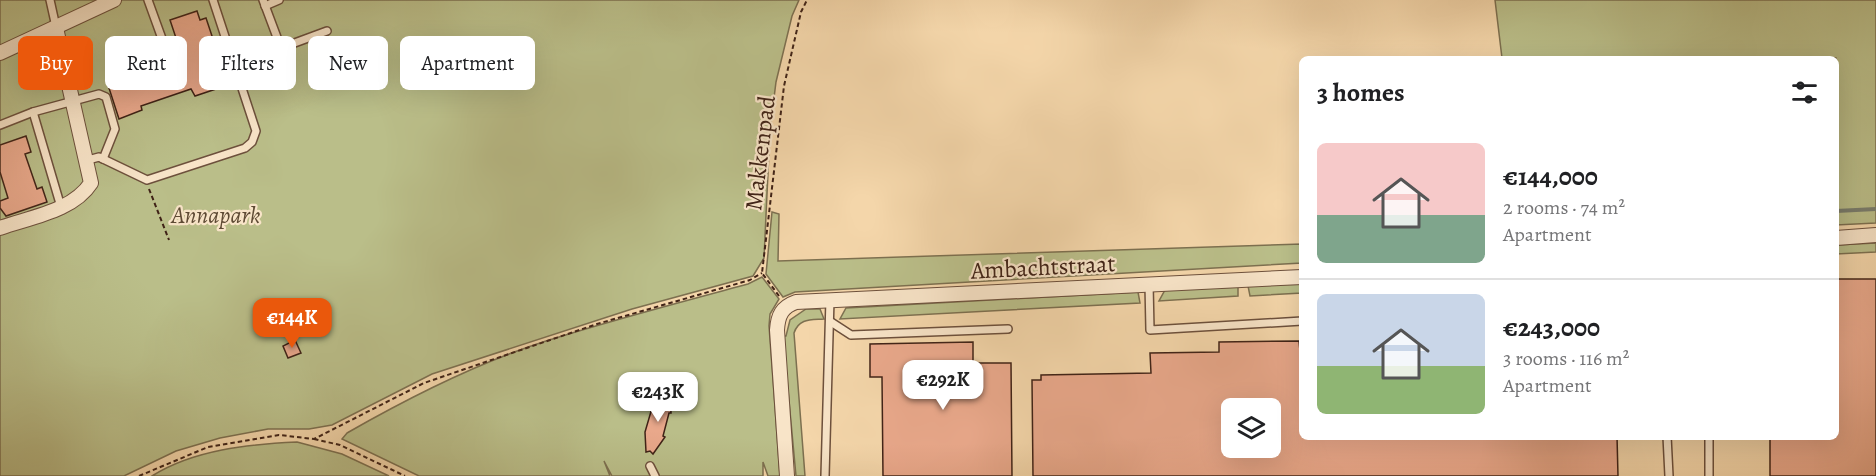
<!DOCTYPE html>
<meta charset="utf-8">
<style>
:root{--surface:#fff;--page:#f6f6f6;--text:#202124;--muted:#757577;--line:#e0e0e0;--accent:#ea580c}
body{margin:0;font-family:Alegreya,serif;background:var(--page);color:var(--text);height:100vh;display:flex;flex-direction:column;font-size:22px;white-space:nowrap}
*{box-sizing:border-box;margin:0}
p{font-size:20px;color:var(--muted)}
.icon{flex:none;width:33px;height:33px;fill:none;stroke:currentColor;stroke-width:2;stroke-linecap:round;stroke-linejoin:round}
.map{position:relative;flex:1;overflow:hidden}
.drawer{position:absolute;left:1299px;top:56px;width:540px;height:384px;display:flex;flex-direction:column;background:var(--surface);border-radius:9px;box-shadow:0 6px 24px #0002}
.drawer>*{flex:none}
.guide{position:absolute;left:18px;top:36px;width:570px;height:54px;display:flex;gap:12px}
.controls{position:absolute;left:1221px;top:398px;display:grid;gap:12px}
.controls a{display:grid;place-items:center;width:60px;height:60px;border-radius:9px;background:var(--surface);box-shadow:0 6px 24px #0002;font-size:30px}
.price{position:absolute;translate:-50% -51px;padding:0 14px;border-radius:12px;background:#fff;color:#222;font-size:20px;line-height:39px;filter:drop-shadow(0 2px 3px #0008)}
.price::after{content:'';position:absolute;left:50%;top:36px;width:18px;height:14px;margin-left:-9px;background:inherit;clip-path:polygon(0 0,100% 0,50% 100%)}
.price.active{background:var(--accent);color:#fff}
ul{padding:0;list-style:none}
li{display:flex;align-items:center;gap:18px;height:150px;padding:0 18px}
li+li{border-top:2px solid var(--line)}
li span{display:grid;place-items:center;flex:none;width:168px;height:120px;border-radius:9px;color:#555}
li>.icon{margin-inline-start:auto}
span .icon{width:72px;height:72px;fill:#fffc;stroke-width:1}
li b{font-size:26px}
h2{display:flex;justify-content:space-between;align-items:center;height:72px;padding:0 18px;font-size:26px}
.chip{padding:0 21px;border-radius:9px;background:var(--surface);box-shadow:0 6px 24px #0002;font-size:21px;line-height:54px}
.chip.active{background:var(--accent);color:#fff}
.map>svg:first-child{display:block}
.green{fill:#babe89;stroke:#7d7050;stroke-width:1.5}
.lines{fill:none;stroke-linecap:round;stroke-linejoin:round}
.stream{stroke:#777d6e;stroke-width:4}
.building{fill:#e9a88b;stroke:#402317;stroke-width:1.5;fill-rule:evenodd}
.lane-casing{stroke:#6d503c;stroke-width:10}
.street-casing{stroke:#6d503c;stroke-width:16}
.path{stroke:#402317;stroke-width:2;stroke-dasharray:4.5 3;stroke-linecap:butt}
.lane{stroke:#f8e4c8;stroke-width:7}
.street{stroke:#f8e4c8;stroke-width:14}
.labels{text-anchor:middle;stroke-width:4.5;stroke-linejoin:round;paint-order:stroke}
.street-label{font-size:24px;fill:#402317;stroke:#f8e4c8}
.park-label{font-size:24px;font-style:italic;fill:#5e4a34;stroke:#f8e4c8}
</style>
<div class="map">
<svg width="1876" height="476" viewBox="0 0 1876 476">
<rect width="100%" height="100%" fill="#f4d6aa"/>
<filter id="stains"><feTurbulence type="fractalNoise" baseFrequency=".00333" numOctaves="4"/><feColorMatrix values="0 0 0 0 .2 0 0 0 0 .09 0 0 0 0 .02 0 0 0 .5 -.17"/></filter>
<radialGradient id="worn" r=".72"><stop offset=".6" stop-color="#630" stop-opacity="0"/><stop offset="1" stop-color="#630" stop-opacity=".3"/></radialGradient>
<g class="green">
<path d="M 0,0 L 799,0 L 792,16 L 776,82 L 770,130 L 764,258 L 753,276 L 632,309 L 432,374 L 332,425 L 309,429 L 268,429 L 220,438 L 176,451 L 124,476 L 0,476 Z"/>
<path d="M 1495,0 L 1876,0 L 1876,223 L 1836,225 L 1836,58 L 1502,58 Z"/>
<path d="M 772,212 L 779,214 L 778,261 L 1302,244 L 1302,263 L 795,292 L 783,297 L 766,274 Z"/>
<path d="M 1876,243 L 1876,252 L 1836,254 L 1836,245 Z"/>
<path d="M 762,277 L 779,299 L 770,314 L 769,326 L 780,476 L 768,476 L 763,462 L 763,476 L 612,476 L 604,461 L 610,476 L 419,476 L 342,439 L 347,433 C 410,397 477,363 546,341 C 612,320 681,302 748,284 Z"/>
<path d="M 1302,283 L 1302,293 L 1250,296 L 1248,286 Z"/>
<path d="M 1238,287 L 1238,296 L 1159,301 L 1165,290 Z"/>
<path d="M 1138,292 L 1140,303 L 840,319 L 846,308 Z"/>
<path d="M 806,309 L 820,309 L 824,319 C 811,320 799,318 794,333 L 805,476 L 796,476 L 783,336 L 786,336 L 790,320 Z"/>
<path d="M 297,442 L 342,454 L 389,476 L 152,476 C 193,450 249,444 297,442 Z"/>
</g>
<g class="lines">
<path class="stream" d="M 1836,211 L 1876,209"/>
</g>
<g class="building">
<path d="M 197,11 L 200,20 L 206,18 L 224,72 L 218,75 L 222,87 L 195,96 L 191,89 L 141,106 L 142,110 L 119,119 L 108,85 L 167,66 L 165,62 L 182,56 L 170,20 Z"/>
<path d="M 26,136 L 31,152 L 25,154 L 37,189 L 42,187 L 47,202 L 6,216 L 0,208 L 0,201 L 8,198 L 0,172 L 0,145 Z"/>
<path d="M 1836,279 L 1876,279 L 1876,476 L 1770,476 L 1770,436 L 1836,436 Z"/>
<path d="M 295,340 L 301,353 L 288,358 L 283,346 Z"/>
<path d="M 1299,341 L 1300,351 L 1302,351 L 1302,436 L 1617,436 L 1618,476 L 1033,476 L 1032,380 L 1041,380 L 1041,375 L 1151,373 L 1150,353 L 1219,352 L 1219,342 ZM 1232,408 L 1270,408 L 1270,447 L 1232,447 Z"/>
<path d="M 973,342 L 973,363 L 1011,363 L 1012,476 L 883,476 L 882,377 L 870,377 L 870,344 Z"/>
<path d="M 663,391 L 665,394 L 670,393 L 671,413 L 669,413 L 663,436 L 665,437 L 653,454 L 650,451 L 646,452 L 645,432 L 652,408 Z"/>
</g>
<g class="lines">
<defs>
<g id="lane">
<path d="M 50,0 L 56,27"/>
<path d="M 148,0 L 165,47"/>
<path d="M 263,0 L 287,64"/>
<path d="M 265,6 L 279,0"/>
<path d="M 281,48 L 327,31"/>
<path d="M 33,112 L 61,207"/>
<path d="M 0,125 L 33,112 L 99,94 L 106,97 L 115,129 L 103,159"/>
<path d="M 88,160 L 99,157 L 147,180 L 245,148 L 252,142 L 256,131 L 213,0"/>
<path d="M 1149,284 L 1150,330 L 1302,321"/>
<path d="M 831,322 L 851,335 L 1008,329"/>
<path d="M 1667,436 L 1669,476"/>
<path d="M 1709,436 L 1709,476"/>
<path d="M 650,466 L 655,476"/>
<path d="M 825,476 L 830,299"/>
</g>
<g id="street">
<path d="M 0,53 L 114,0"/>
<path d="M 0,228 C 31,217 73,211 91,183 L 56,28"/>
<path d="M 1836,238 L 1876,235"/>
<path d="M 787,476 L 777,330 C 778,315 782,307 796,302 L 1302,277"/>
</g>
</defs>
<use href="#lane" class="lane-casing"/>
<use href="#street" class="street-casing"/>
<g class="path">
<path d="M 149,189 L 169,240"/>
<path d="M 779,296 L 762,273 L 784,86 L 801,12 L 807,0"/>
<path d="M 314,439 L 340,445 L 405,476"/>
<path d="M 139,476 L 208,447 L 279,435 L 314,439 L 424,383 L 597,324 L 750,280 L 762,273"/>
</g>
<use href="#lane" class="lane"/>
<use href="#street" class="street"/>
</g>
<g class="labels">
<g class="street-label">
<text transform="translate(760 153) rotate(-83)" y="8">Makkenpad</text>
<text transform="translate(1043 267) rotate(-3)" y="8">Ambachtstraat</text>
</g>
<g class="park-label">
<text x="216" y="223">Annapark</text>
</g>
</g>
<rect width="100%" height="100%" filter="url(#stains)"/>
<rect width="100%" height="100%" fill="url(#worn)"/>
</svg>
<div class="controls">
<a><svg class="icon" aria-label="layers" viewBox="0 0 24 24"><path d="M12 4l9 5-9 5-9-5zM3 14l9 5 9-5"/></svg></a>
</div>
<b class="price active" style="left:292px;top:349px">€144K</b>
<b class="price" style="left:943px;top:411px">€292K</b>
<b class="price" style="left:658px;top:423px">€243K</b>
<div class="guide">
<a class="chip active">Buy</a>
<a class="chip">Rent</a>
<a class="chip">Filters</a>
<a class="chip">New</a>
<a class="chip">Apartment</a>
</div>
<section class="drawer">
<h2>3 homes<svg class="icon" aria-label="filters" viewBox="0 0 24 24"><path d="M4 7h16M4 17h16"/><circle cx="9" cy="7" r="2"/><circle cx="15" cy="17" r="2"/></svg></h2>
<ul>
<li><span style="background:linear-gradient(#f6c9c9 60%,#7fa58c 0)"><svg class="icon" aria-label="home" viewBox="0 0 24 24"><path d="M3 11l9-7 9 7M6 9v11h12V9"/></svg></span><div><b>€144,000</b><p>2 rooms · 74 m²</p><p>Apartment</p></div></li>
<li><span style="background:linear-gradient(#c9d6e8 60%,#8fb573 0)"><svg class="icon" aria-label="home" viewBox="0 0 24 24"><path d="M3 11l9-7 9 7M6 9v11h12V9"/></svg></span><div><b>€243,000</b><p>3 rooms · 116 m²</p><p>Apartment</p></div></li>
</ul>
</section>
</div>
